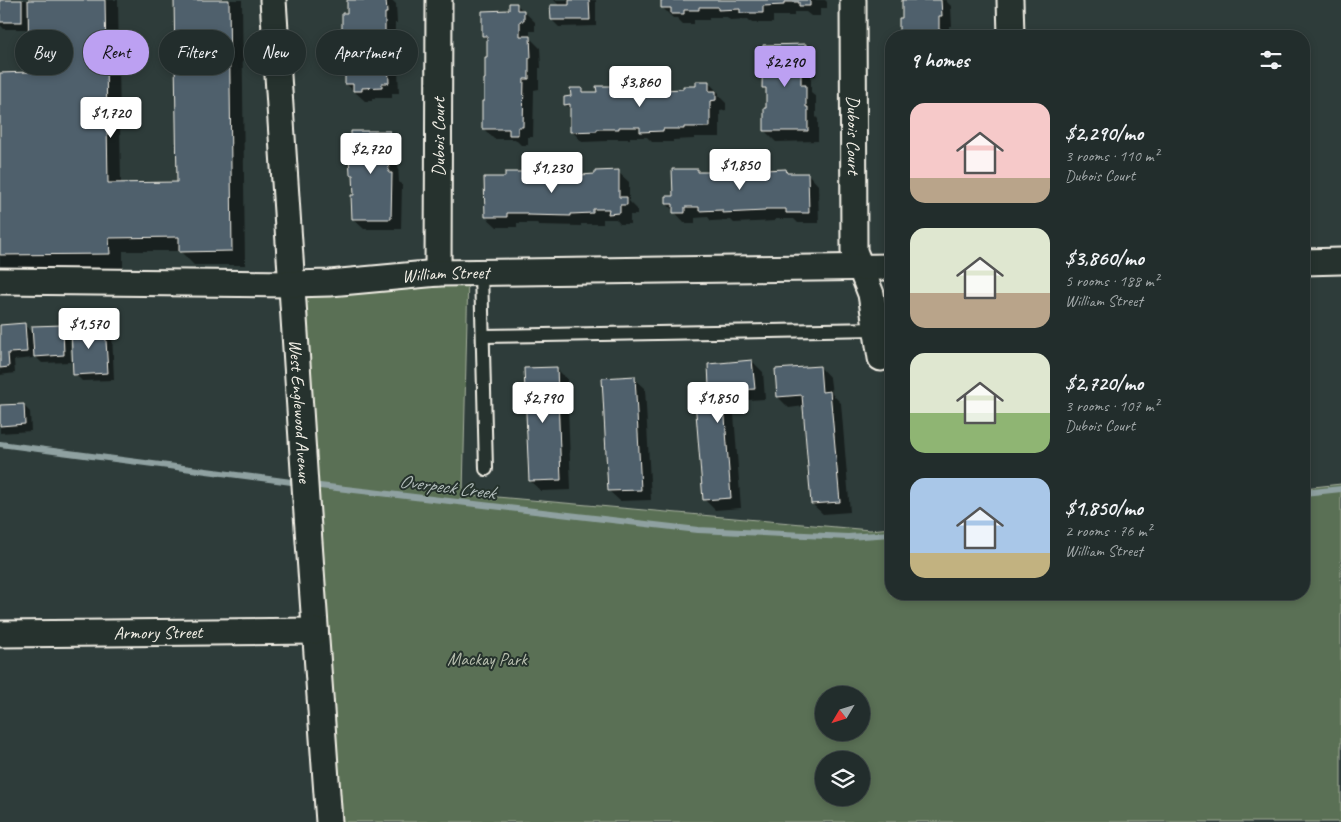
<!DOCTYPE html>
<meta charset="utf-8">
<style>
:root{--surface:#222d2c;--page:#2a3534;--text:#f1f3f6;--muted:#a2a8a9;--line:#3f4948;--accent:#bca0f2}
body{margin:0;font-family:Caveat,sans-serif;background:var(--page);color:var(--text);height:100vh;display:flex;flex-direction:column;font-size:19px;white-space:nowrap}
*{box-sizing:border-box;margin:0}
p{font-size:16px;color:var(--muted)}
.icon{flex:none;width:28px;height:28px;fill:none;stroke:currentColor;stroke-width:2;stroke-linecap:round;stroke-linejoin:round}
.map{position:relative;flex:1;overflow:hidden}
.sheet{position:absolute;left:885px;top:30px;width:425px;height:570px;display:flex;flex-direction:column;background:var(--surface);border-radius:20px;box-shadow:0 2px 8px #0003,0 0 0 1px var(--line)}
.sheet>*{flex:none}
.top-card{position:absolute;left:15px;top:30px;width:475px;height:45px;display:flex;gap:10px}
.needle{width:32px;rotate:232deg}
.buttons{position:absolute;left:815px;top:686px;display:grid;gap:10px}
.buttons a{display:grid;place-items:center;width:55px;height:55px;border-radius:50%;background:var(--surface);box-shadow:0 2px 8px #0003,0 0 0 1px var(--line);font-size:25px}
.price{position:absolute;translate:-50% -42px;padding:0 11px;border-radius:5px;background:#fff;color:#222;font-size:16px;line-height:32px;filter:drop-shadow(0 1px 2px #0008)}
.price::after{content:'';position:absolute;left:50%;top:30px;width:15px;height:11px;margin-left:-8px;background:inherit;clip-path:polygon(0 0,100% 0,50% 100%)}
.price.on{background:var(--accent);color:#111}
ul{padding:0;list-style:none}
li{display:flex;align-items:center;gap:15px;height:125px;padding:0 25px}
li span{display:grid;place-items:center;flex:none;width:140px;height:100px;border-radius:15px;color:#555}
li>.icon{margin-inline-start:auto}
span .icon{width:60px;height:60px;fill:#fffc;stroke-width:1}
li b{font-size:21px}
h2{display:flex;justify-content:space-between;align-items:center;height:60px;padding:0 25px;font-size:21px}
.pill{padding:0 18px;border-radius:22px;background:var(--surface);box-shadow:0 2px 8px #0003,0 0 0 1px var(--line);font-size:18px;line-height:45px}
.pill.on{background:var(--accent);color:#111}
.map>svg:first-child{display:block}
.green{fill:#5a7055;stroke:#a7b09e;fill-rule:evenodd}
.shadow{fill:#0007}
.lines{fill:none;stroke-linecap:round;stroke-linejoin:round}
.stream{stroke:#8fa1a1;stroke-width:6}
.building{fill:#4f606c;stroke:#f4f1e8}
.service-casing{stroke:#f4f1e8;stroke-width:16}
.minor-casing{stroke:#f4f1e8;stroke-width:29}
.service{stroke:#26332d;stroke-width:12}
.minor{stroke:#26332d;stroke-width:25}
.labels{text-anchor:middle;stroke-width:4;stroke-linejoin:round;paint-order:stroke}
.street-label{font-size:18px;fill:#f4f1e8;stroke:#26332d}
.park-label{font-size:18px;fill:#b6bdad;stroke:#26332d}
.water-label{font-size:19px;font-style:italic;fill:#b0bbb9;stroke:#26332d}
</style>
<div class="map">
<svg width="1341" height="822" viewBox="0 0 1341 822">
<rect width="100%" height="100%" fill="#2e3c3a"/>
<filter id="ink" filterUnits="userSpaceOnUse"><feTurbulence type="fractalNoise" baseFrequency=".02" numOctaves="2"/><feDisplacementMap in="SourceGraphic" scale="10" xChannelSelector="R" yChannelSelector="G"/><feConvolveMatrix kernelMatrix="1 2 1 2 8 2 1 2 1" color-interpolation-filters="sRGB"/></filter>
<g filter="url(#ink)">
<path class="green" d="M 468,273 L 463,494 L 870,530 L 891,528 L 891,594 L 1304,594 L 1304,488 L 1341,484 L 1341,822 L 332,822 L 302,278 ZM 824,695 L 861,695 L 861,732 L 824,732 ZM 824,760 L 861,760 L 861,798 L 824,798 Z"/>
<g class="shadow">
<path d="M 0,0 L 118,0 L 121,184 L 178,184 L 176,0 L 242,0 L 245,265 L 194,265 L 180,251 L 123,251 L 123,268 L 0,269 L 0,74 L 31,73 L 30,29 L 4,29 L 0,25 Z"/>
<path d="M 348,0 L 392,0 L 396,4 L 397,23 L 395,23 L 394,64 L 398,69 L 399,93 L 392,93 L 392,98 L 372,98 L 372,101 L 365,101 L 346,84 L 349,72 L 349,64 L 342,57 L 348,14 Z"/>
<path d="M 554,0 L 596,0 L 596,26 L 559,27 L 552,20 L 561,7 Z"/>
<path d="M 662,0 L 825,0 L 827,2 L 827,8 L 820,8 L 820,16 L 811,16 L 806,12 L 794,12 L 794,16 L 773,16 L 773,23 L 752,23 L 748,19 L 730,20 L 727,17 L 709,17 L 709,20 L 694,20 L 694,24 L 683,24 L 677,18 L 673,18 L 662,7 Z"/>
<path d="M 903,0 L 947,0 L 947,2 L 951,6 L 952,26 L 949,26 L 949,36 L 901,36 L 900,19 L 903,19 Z"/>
<path d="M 516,4 L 535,22 L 535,31 L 530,31 L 530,38 L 540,48 L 541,68 L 539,68 L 539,89 L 534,90 L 533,137 L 528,137 L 528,145 L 521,145 L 515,139 L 494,139 L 483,128 L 488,58 L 488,40 L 483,36 Z"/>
<path d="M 806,45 L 816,56 L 816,76 L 811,76 L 811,93 L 816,97 L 816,117 L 818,119 L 818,141 L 776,142 L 765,131 L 767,91 L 764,87 Z"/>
<path d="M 708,82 L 719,93 L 719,96 L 726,103 L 726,110 L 720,111 L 720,137 L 694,137 L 694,139 L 673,140 L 673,142 L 652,142 L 647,137 L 630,137 L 630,139 L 607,139 L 607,141 L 582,142 L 572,131 L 571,110 L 565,104 L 581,89 L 585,93 L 598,93 L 640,84 L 649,93 L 684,90 L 698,87 Z"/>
<path d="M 390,132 L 400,143 L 400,163 L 398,163 L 399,182 L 402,185 L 401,229 L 364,229 L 353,219 L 355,196 L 355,178 L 351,174 Z"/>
<path d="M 764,169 L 766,171 L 786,171 L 790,174 L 808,174 L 818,185 L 819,223 L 798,223 L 794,219 L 775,219 L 775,221 L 734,223 L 731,220 L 711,221 L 708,217 L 695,218 L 695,223 L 685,223 L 667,204 L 698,170 L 701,173 L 721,173 L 723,175 L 743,175 Z"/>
<path d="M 618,172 L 629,182 L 629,201 L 637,209 L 637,215 L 630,215 L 630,224 L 620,224 L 616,219 L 603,219 L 603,224 L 581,224 L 581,226 L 539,225 L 537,223 L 517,223 L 517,227 L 497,227 L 486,217 L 506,178 L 550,174 L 554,178 L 596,175 Z"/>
<path d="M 25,325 L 34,334 L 62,327 L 69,334 L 71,362 L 42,363 L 33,354 L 33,358 L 14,360 L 15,373 L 0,375 L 0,326 Z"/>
<path d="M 105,326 L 112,333 L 114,380 L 82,381 L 75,374 Z"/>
<path d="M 752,361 L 763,372 L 765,399 L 733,401 L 741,508 L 715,510 L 704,499 L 711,388 Z"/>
<path d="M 820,367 L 830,378 L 832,394 L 841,403 L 850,512 L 823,514 L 812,504 L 804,406 L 789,408 L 778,397 Z"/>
<path d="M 556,368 L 567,379 L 571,490 L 541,491 L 530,481 Z"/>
<path d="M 634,378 L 645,388 L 651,500 L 620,501 L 609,491 Z"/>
<path d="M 23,405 L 30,412 L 31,431 L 0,433 L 0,406 Z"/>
</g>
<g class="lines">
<g class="stream">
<path d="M 0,444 L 299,483"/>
<path d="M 311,485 L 698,530 L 848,537 L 891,534"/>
<path d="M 1304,493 L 1341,489"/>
</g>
</g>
<g class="building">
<rect x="0" y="0" width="22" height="22"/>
<path d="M 28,0 L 105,0 L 108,183 L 177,182 L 174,0 L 229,0 L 232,251 L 179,252 L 179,237 L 109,238 L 110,254 L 0,255 L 0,73 L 29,72 Z"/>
<path d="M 347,0 L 386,0 L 387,13 L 385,13 L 385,34 L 384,35 L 384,57 L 388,57 L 389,83 L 382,83 L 382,87 L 362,88 L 362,91 L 353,91 L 353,84 L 345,84 L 345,71 L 348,71 L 348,58 L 341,57 L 340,33 L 342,33 L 342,13 L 347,13 Z"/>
<path d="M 569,0 L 589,0 L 590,20 L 551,20 L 550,5 L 569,5 Z"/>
<path d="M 661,0 L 810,0 L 810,6 L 799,6 L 799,2 L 784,2 L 784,5 L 763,6 L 763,13 L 740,13 L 740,9 L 718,10 L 718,7 L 699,7 L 699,10 L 684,10 L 684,14 L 671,14 L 671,8 L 661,8 Z"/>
<path d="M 902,0 L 941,0 L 942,16 L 939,16 L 939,30 L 943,30 L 943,36 L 899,36 L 899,18 L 902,18 Z"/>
<path d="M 509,3 L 517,3 L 517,10 L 524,10 L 524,21 L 520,21 L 520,36 L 530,36 L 531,58 L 529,58 L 529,79 L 524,79 L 523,127 L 518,127 L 518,135 L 509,135 L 509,129 L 482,129 L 482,101 L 484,101 L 484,79 L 485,79 L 485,57 L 487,57 L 487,36 L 482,36 L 482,11 L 509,10 Z"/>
<path d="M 806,44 L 806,66 L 801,66 L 801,85 L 806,85 L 806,107 L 808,107 L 808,131 L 764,131 L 764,108 L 766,108 L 766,88 L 762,88 L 763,45 Z"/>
<path d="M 696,81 L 709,81 L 709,91 L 716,91 L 716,100 L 710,101 L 710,127 L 684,127 L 684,129 L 663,129 L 663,131 L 640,132 L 640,127 L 619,127 L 619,129 L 597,129 L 597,131 L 570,132 L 570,104 L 564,105 L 564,97 L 571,96 L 570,88 L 582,88 L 582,92 L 597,92 L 596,86 L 618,86 L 617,84 L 640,83 L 641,92 L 662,92 L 662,90 L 683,89 L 683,86 L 696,86 Z"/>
<path d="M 351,131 L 390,131 L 390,153 L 388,153 L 389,173 L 392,173 L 391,219 L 352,219 L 351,195 L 354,195 L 353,175 L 350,175 L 349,153 L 351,153 Z"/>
<path d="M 764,167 L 764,170 L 786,169 L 787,173 L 808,173 L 809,213 L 786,213 L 786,209 L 765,209 L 765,211 L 722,213 L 722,210 L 699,211 L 699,207 L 685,207 L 685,213 L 673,213 L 673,204 L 666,204 L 666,196 L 673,196 L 672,169 L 698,169 L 698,172 L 722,172 L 722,174 L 742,173 L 741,168 Z"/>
<path d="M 619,170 L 619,197 L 627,197 L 627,205 L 620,205 L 620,213 L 608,214 L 609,209 L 593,209 L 593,213 L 571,214 L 571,216 L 527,215 L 527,213 L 507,213 L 507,217 L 485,217 L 484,177 L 505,177 L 505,172 L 550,172 L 551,177 L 595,174 L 595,171 Z"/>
<path d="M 25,323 L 27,352 L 8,353 L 9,367 L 0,368 L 0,325 Z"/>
<path d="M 63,325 L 64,355 L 34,357 L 32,326 Z"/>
<path d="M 105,325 L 108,373 L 73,375 L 71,327 Z"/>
<path d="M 752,360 L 755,389 L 723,391 L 731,498 L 703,500 L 694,388 L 709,387 L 708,364 Z"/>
<path d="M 820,366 L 822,392 L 830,391 L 840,502 L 811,504 L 802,395 L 777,397 L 775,369 Z"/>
<path d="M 557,367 L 561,480 L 529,481 L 524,368 Z"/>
<path d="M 635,376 L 641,490 L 608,491 L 602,378 Z"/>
<path d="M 24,404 L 25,424 L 0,426 L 0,405 Z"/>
</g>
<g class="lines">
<defs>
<g id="service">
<path d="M 481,272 L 486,469"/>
<path d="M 483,336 L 877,329"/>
</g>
<g id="minor">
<path id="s1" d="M 273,0 L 306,500 L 329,822"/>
<path id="s2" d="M 853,0 L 854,251 L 871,294 L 881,358"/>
<path d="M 1010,0 L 1011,36"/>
<path d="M 1304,262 L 1341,261"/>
<path id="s3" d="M 438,273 L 439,0"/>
<path id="s4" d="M 0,281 L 292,284 L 330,283 L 438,273 L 891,267"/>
<path id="s5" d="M 0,634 L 315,631"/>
</g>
</defs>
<use href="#service" class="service-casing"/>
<use href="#minor" class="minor-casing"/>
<use href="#service" class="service"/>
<use href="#minor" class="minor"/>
</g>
</g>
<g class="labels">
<g class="street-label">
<text dy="6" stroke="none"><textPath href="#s2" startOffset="135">Dubois Court</textPath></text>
<text dy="6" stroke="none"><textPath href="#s3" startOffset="136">Dubois Court</textPath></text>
<text dy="6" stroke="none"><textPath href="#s4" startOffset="446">William Street</textPath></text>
<text dy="6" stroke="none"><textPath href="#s1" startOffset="412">West Englewood Avenue</textPath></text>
<text dy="6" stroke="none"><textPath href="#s5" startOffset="158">Armory Street</textPath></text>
</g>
<g class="park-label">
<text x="487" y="665">Mackay Park</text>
</g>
<g class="water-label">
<text transform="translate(447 486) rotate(7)" y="7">Overpeck Creek</text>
</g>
</g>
</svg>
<div class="buttons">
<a><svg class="needle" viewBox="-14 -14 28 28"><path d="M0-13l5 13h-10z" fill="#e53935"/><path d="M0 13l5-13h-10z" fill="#a2a8a9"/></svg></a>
<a><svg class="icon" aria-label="layers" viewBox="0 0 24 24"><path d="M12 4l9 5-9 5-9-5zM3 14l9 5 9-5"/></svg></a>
</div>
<b class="price on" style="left:785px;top:88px">$2,290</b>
<b class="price" style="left:640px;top:108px">$3,860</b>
<b class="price" style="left:111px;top:139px">$1,720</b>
<b class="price" style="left:371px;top:175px">$2,720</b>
<b class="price" style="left:740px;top:191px">$1,850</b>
<b class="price" style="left:552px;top:194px">$1,230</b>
<b class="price" style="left:89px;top:350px">$1,570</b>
<b class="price" style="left:543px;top:424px">$2,790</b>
<b class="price" style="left:718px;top:424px">$1,850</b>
<div class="top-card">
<a class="pill">Buy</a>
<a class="pill on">Rent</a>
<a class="pill">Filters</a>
<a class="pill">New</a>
<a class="pill">Apartment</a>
</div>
<section class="sheet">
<h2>9 homes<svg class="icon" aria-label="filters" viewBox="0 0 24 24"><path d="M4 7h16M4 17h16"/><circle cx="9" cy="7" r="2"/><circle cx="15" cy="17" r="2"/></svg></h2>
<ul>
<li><span style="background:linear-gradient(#f6c9c9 75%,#b9a48a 0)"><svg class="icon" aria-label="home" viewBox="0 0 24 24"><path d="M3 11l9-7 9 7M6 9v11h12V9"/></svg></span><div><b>$2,290/mo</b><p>3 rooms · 110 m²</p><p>Dubois Court</p></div></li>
<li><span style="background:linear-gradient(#dfe7d0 65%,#b9a48a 0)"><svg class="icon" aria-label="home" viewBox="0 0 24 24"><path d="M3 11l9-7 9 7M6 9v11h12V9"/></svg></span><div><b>$3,860/mo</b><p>5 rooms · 188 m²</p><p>William Street</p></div></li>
<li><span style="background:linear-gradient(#dfe7d0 60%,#8fb573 0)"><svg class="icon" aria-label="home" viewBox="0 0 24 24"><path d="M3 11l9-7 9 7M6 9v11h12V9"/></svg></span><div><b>$2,720/mo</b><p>3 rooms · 107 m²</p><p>Dubois Court</p></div></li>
<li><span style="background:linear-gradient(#a9c7e8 75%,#c2b280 0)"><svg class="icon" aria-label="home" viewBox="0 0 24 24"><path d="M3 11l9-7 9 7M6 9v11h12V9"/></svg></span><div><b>$1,850/mo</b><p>2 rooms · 76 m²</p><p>William Street</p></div></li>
</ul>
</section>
</div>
